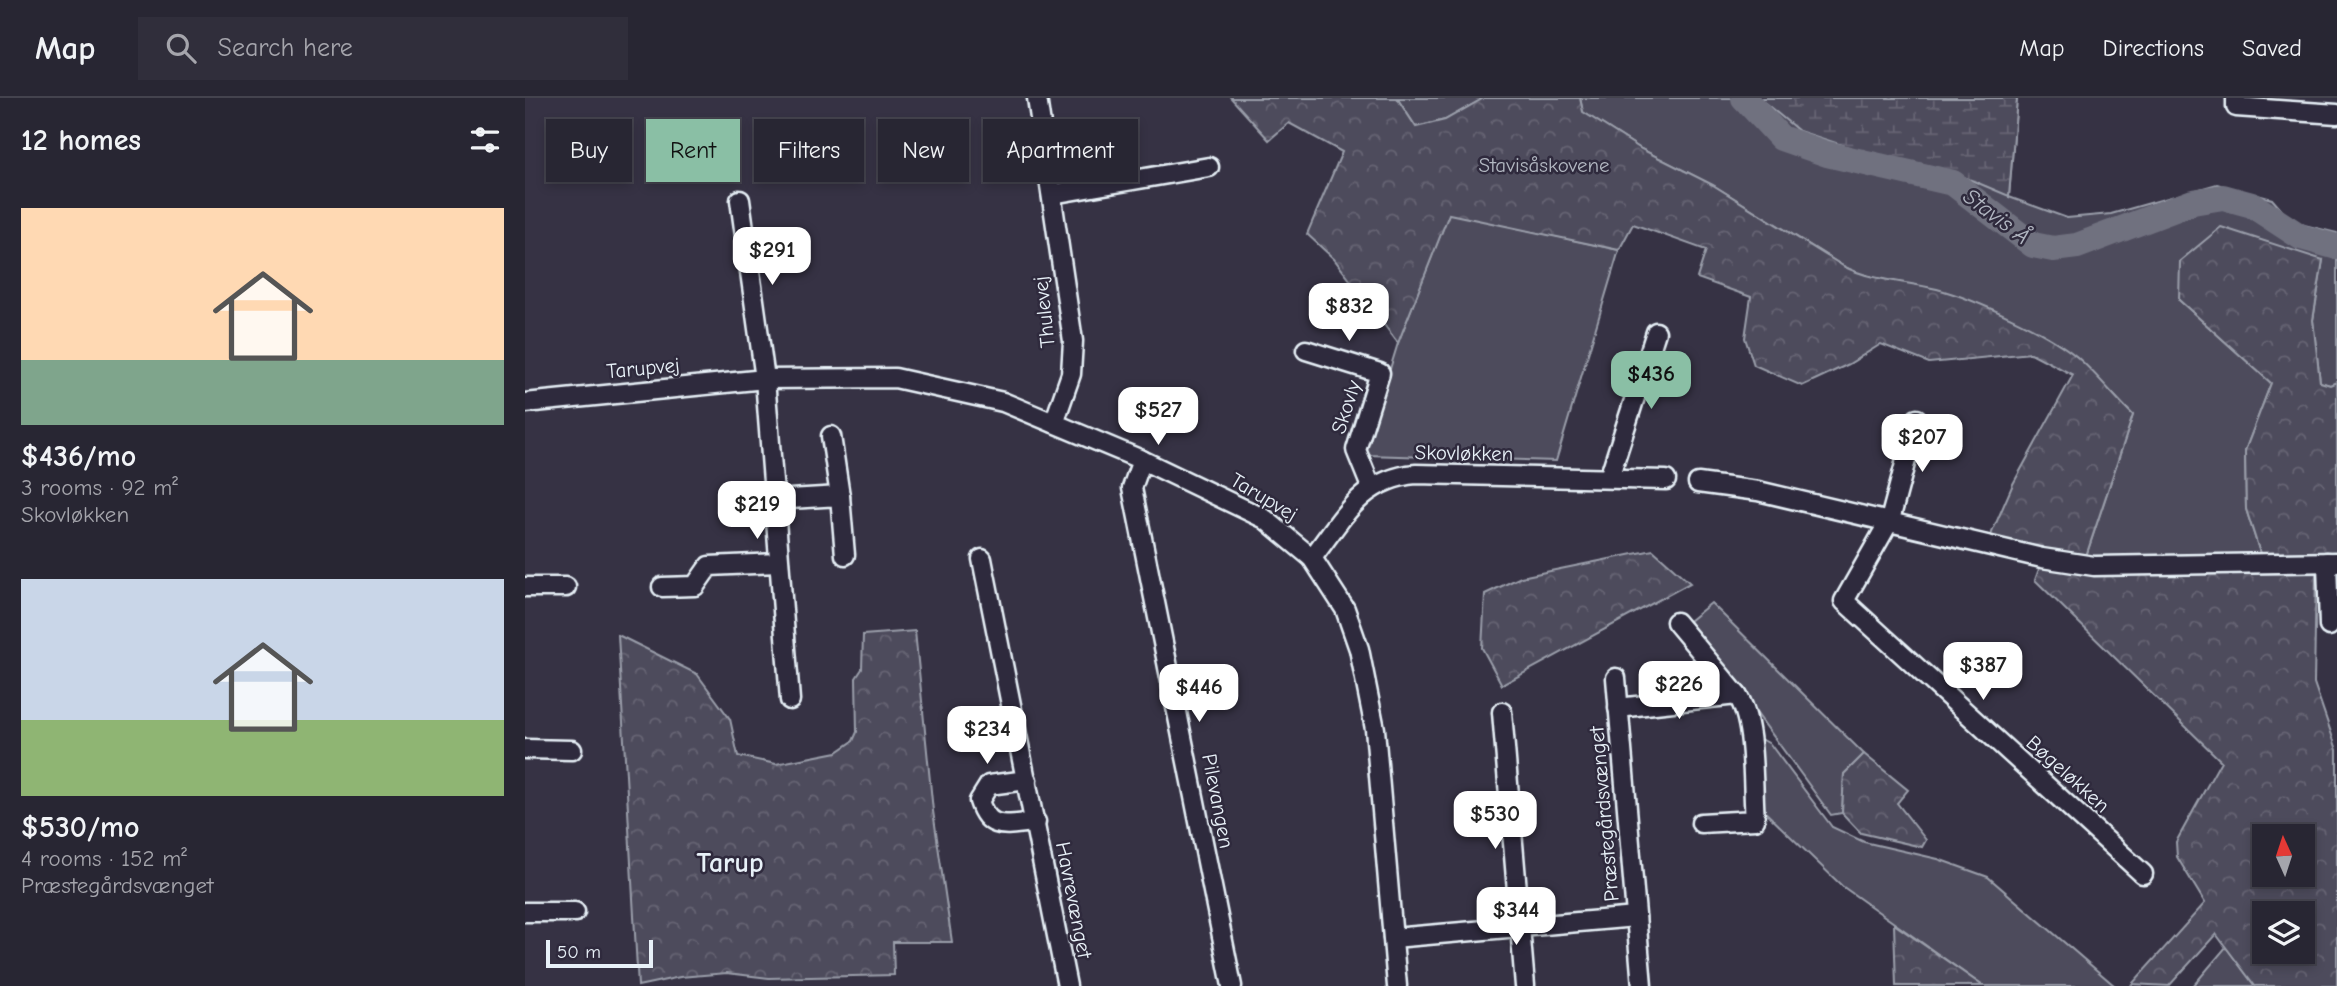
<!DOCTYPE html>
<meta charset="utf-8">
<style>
:root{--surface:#282633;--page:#302e3b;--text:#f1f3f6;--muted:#a5a5ac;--line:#44434e;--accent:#8abfa5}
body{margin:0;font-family:"Comic Neue",sans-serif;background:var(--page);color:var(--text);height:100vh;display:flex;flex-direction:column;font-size:26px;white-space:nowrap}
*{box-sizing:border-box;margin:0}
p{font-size:23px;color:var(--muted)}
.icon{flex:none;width:38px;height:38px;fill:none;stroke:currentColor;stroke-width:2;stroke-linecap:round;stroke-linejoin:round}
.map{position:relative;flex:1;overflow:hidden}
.details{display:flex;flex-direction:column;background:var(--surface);width:525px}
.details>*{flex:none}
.guide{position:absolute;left:21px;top:21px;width:665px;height:63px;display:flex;gap:14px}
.needle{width:46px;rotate:357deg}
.controls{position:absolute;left:1727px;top:726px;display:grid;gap:14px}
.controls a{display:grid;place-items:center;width:63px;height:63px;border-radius:0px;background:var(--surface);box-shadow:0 4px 10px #0003,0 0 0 2px var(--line);font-size:35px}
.scale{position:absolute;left:21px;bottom:18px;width:107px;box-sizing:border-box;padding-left:7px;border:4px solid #e8f1f8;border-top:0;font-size:19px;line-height:24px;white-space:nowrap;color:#e8f1f8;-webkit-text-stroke:5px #2f2a3d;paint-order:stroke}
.price{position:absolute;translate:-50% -60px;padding:0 16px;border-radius:14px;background:#fff;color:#222;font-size:23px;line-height:46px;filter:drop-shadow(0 2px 4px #0008)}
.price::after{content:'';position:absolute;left:50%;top:42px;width:21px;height:16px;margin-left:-10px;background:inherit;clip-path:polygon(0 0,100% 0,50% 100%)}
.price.on{background:var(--accent);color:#111}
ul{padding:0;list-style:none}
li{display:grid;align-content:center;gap:14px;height:371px;padding:0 21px}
li span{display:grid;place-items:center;height:217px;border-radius:0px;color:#555}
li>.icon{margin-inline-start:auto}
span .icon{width:126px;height:126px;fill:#fffc;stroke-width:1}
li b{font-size:30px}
h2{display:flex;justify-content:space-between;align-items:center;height:84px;padding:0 21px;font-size:30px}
.pill{padding:0 24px;border-radius:0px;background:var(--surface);box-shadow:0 4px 10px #0003,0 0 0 2px var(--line);font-size:24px;line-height:63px}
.pill.on{background:var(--accent);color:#111}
header{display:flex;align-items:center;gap:42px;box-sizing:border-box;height:98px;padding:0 35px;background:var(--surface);border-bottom:2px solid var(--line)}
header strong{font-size:33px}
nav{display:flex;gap:38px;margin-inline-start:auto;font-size:24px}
.search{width:490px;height:63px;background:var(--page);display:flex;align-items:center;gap:18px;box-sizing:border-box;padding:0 24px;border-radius:0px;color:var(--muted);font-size:26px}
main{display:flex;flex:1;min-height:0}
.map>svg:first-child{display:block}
.grass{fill:#4d4b5c;stroke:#9a9eaa;stroke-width:2}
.forest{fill:url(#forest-crowns);stroke:#9a9eaa;stroke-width:2;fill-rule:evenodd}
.wetland{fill:url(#wetland-marsh);stroke:#9a9eaa;stroke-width:2}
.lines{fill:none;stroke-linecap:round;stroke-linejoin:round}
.river{stroke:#70717f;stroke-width:26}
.minor-casing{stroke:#e8f1f8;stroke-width:23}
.minor{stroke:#2f2a3d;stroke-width:18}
.labels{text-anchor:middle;stroke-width:5;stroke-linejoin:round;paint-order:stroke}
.park-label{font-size:21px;fill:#b2b7c1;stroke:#2f2a3d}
.street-label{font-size:21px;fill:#e8f1f8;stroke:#2f2a3d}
.water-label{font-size:23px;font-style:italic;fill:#b2b7c2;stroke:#2f2a3d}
.district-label{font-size:28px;font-weight:bold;fill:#e8f1f8;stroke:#2f2a3d}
</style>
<header>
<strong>Map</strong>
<div class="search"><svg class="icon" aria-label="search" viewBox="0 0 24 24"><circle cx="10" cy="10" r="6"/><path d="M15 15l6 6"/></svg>Search here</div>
<nav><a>Map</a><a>Directions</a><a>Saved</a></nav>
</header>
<main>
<section class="details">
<h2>12 homes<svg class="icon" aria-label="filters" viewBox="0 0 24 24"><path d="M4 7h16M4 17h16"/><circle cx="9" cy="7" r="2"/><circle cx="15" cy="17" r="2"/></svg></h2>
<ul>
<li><span style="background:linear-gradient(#ffd9b3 70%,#7fa58c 0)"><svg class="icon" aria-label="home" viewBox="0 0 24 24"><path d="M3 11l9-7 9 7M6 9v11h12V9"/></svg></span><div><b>$436/mo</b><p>3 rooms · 92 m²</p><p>Skovløkken</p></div></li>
<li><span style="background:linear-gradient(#c9d6e8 65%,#8fb573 0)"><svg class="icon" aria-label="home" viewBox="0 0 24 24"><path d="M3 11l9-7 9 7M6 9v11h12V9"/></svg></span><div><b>$530/mo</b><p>4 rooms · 152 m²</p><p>Præstegårdsvænget</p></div></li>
</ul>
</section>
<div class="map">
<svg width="1812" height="888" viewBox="0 0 1812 888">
<defs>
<pattern id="forest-crowns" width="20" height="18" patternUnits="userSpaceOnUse" patternTransform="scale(1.75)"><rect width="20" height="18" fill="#4d4b5c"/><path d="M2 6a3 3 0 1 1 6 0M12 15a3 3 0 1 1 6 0" fill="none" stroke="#676574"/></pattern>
<pattern id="wetland-marsh" width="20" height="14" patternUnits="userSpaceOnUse" patternTransform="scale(1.75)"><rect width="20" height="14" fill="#4d4b5c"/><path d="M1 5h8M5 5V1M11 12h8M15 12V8" fill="none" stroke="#676574"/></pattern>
</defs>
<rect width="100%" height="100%" fill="#363244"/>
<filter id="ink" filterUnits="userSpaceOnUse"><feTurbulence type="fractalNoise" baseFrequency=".0143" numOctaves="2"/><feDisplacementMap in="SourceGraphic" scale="14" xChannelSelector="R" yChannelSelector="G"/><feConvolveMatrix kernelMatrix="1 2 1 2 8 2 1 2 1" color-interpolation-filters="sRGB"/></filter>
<g filter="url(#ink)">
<g class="grass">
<path d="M 872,0 L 959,0 L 920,22 L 891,29 Z"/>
<path d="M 1055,0 L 1492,0 L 1484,99 L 1542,120 L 1586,116 L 1692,86 L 1747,101 L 1767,124 L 1812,135 L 1812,284 L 1805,287 L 1795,284 L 1788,222 L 1798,162 L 1654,202 L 1746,285 L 1720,353 L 1721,411 L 1736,458 L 1560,461 L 1608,317 L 1552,259 L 1526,242 L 1468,212 L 1413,192 L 1335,177 L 1318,168 L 1188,87 L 1116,51 L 1058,14 Z"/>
<path d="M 924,115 L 1094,152 L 1031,363 L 842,357 L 842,346 L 873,245 Z"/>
<path d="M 1186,505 L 1339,656 L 1319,676 L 1317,715 L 1306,717 L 1164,523 Z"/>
<path d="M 1238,642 L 1245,646 L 1307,729 L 1339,744 L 1413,761 L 1463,779 L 1590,888 L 1458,888 L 1317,788 L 1236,710 L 1231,648 Z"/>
<path d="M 1701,849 L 1730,888 L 1668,888 Z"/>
</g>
<g class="forest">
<path d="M 706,0 L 872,0 L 891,29 L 920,22 L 959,0 L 1055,0 L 1058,14 L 1116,51 L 1188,87 L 1318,168 C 1347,183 1380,183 1412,191 C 1449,201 1523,234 1552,259 C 1572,276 1589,299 1608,317 L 1560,461 L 1465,439 L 1488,386 L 1548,277 L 1506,255 L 1404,265 L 1356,246 L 1324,266 L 1277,288 L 1229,267 L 1220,240 L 1226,199 L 1172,180 L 1181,152 L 1108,126 L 1094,152 L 924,116 L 873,245 L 809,161 L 782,136 L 817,54 L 764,25 L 744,42 Z"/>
<path d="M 1696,129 L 1798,162 L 1788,222 L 1795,284 L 1805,287 L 1812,284 L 1812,456 L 1736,458 L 1721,411 L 1720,353 L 1746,285 L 1654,202 L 1655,163 Z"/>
<path d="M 1128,452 L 1165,485 L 977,587 L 957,550 L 960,496 L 996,479 Z"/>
<path d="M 1515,468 L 1569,477 L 1791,475 L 1789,585 L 1812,652 L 1812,888 L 1730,888 L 1691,836 L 1644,888 L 1607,886 L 1680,805 L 1652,759 L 1651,744 L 1696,663 L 1510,482 ZM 1740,738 L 1778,738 L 1778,777 L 1740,777 ZM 1740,816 L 1778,816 L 1778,854 L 1740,854 Z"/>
<path d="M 390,533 L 408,713 L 427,844 L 368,844 L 369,877 L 244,880 L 202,875 L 155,879 L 113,888 L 93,537 L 172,576 L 205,621 L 213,658 L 251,666 L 312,654 L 328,643 L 332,634 L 331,580 L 337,571 L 338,537 Z"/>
<path d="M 1339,656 L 1383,692 L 1372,705 L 1401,742 L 1397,749 L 1336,735 L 1317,715 L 1319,676 Z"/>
<path d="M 1369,826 L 1458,888 L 1371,888 Z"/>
</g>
<path class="wetland" d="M 1234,0 L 1492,0 L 1484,98 L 1427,74 L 1348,57 L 1274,33 Z"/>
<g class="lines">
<path class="river" d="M 1219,0 L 1256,40 L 1302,56 L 1428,85 L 1508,147 L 1528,151 L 1552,148 L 1668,104 L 1698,99 L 1727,107 L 1776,139 L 1812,149"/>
<defs>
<g id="minor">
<path d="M 512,0 L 548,243 L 546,276 L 529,325"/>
<path d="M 1711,0 L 1711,9 L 1812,16"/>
<path d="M 527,96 L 684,69"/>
<path d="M 215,102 L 240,281 L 265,602"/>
<path d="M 781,252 L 855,275 L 831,352 L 846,389"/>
<path d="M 0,305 L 240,281 L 370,280 L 478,304 L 617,362 L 740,421 L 787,460 L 820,511 L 834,551 L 850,631 L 872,888"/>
<path d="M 1392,321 L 1365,422 L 1319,503 L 1618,776"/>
<path d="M 1370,335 L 1387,340"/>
<path d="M 306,338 L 315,398"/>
<path d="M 617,362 L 607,390 L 707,888"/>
<path d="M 1084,380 L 1131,234"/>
<path d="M 1173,385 L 1233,393 L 1517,460 L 1569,468 L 1812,464"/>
<path d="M 248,402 L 315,398 L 320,457"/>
<path d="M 787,460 C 818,420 836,381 891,376 L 1141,382"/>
<path d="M 457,461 L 542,888"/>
<path d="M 1802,464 L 1804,528"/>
<path d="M 0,489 L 41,489"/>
<path d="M 137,489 L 170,488 L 184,468 L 254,465"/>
<path d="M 1151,524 L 1212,597 C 1231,623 1227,689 1230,722 L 1176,725"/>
<path d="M 1091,580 L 1117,888"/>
<path d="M 1093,610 L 1212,597"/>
<path d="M 977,614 L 1000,888"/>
<path d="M 0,651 L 47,652"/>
<path d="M 502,682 L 464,687 L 454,703 C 464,735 483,726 511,724"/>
<path d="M 0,814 L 50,814"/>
<path d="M 868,840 L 1111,819"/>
</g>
</defs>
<use href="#minor" class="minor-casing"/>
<use href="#minor" class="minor"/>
</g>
</g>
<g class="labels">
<g class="park-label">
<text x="1019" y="74">Stavisåskovene</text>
</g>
<g class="street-label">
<text transform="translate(519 214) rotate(-96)" y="7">Thulevej</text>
<text transform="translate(118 270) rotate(-5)" y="7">Tarupvej</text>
<text transform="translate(821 309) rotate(-72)" y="7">Skovly</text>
<text transform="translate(939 355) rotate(1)" y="7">Skovløkken</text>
<text transform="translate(739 399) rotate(31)" y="7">Tarupvej</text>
<text transform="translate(1543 676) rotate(42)" y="7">Bøgeløkken</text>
<text transform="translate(693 703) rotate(79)" y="7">Pilevangen</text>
<text transform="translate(1079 716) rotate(-95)" y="7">Præstegårdsvænget</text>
<text transform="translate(549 802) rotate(79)" y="7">Havrevænget</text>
</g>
<g class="water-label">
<text transform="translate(1472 118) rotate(37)" y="8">Stavis Å</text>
</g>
<g class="district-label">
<text x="205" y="774">Tarup</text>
</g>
</g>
</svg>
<div class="controls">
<a><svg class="needle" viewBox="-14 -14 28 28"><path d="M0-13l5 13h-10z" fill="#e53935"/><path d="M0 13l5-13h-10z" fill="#a5a5ac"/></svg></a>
<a><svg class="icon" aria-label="layers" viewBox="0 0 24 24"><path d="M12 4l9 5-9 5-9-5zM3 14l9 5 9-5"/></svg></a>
</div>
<div class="scale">50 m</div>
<b class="price" style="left:247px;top:189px">$291</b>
<b class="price" style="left:824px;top:245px">$832</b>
<b class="price on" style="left:1126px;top:313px">$436</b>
<b class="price" style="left:633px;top:349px">$527</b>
<b class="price" style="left:1397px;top:376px">$207</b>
<b class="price" style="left:232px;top:443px">$219</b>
<b class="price" style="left:1458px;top:604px">$387</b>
<b class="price" style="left:1154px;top:623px">$226</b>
<b class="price" style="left:674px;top:626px">$446</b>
<b class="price" style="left:462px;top:668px">$234</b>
<b class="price" style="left:970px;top:753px">$530</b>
<b class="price" style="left:991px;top:849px">$344</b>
<div class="guide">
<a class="pill">Buy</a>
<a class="pill on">Rent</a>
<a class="pill">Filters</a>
<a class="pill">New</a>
<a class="pill">Apartment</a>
</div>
</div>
</main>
